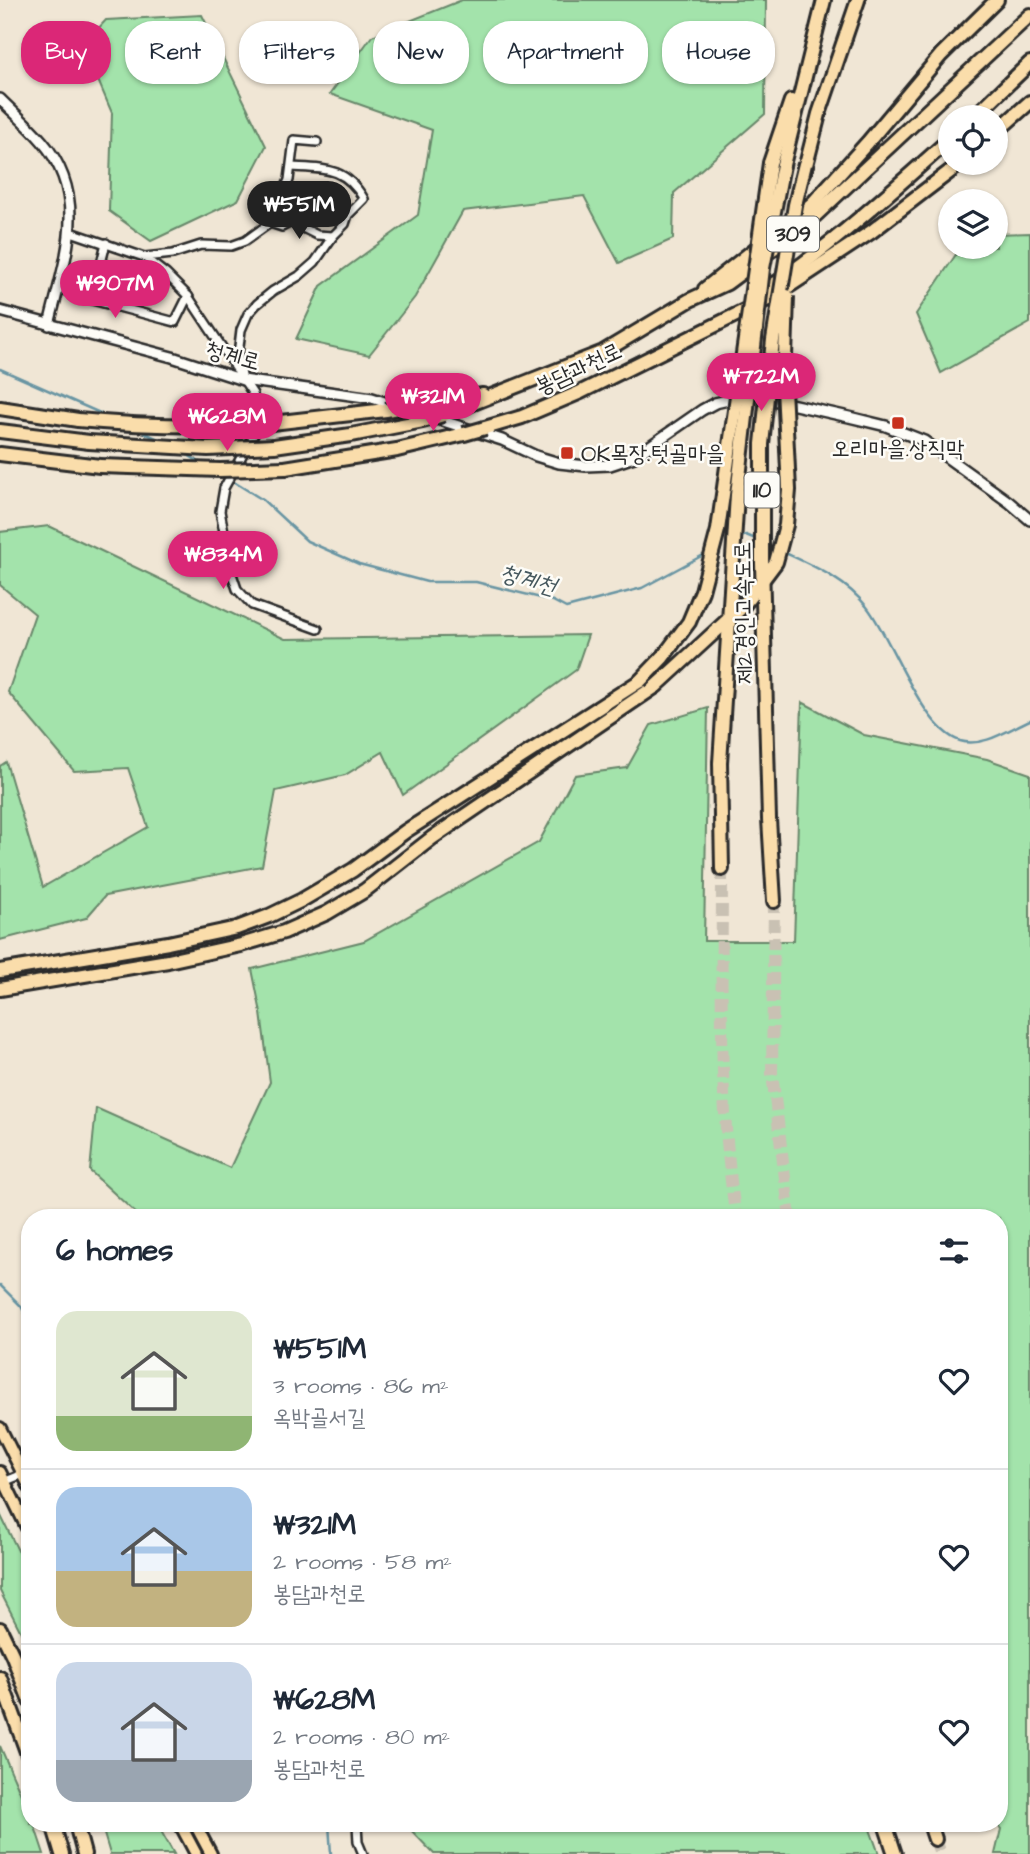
<!DOCTYPE html>
<meta charset="utf-8">
<style>
:root{--surface:#fff;--page:#f2f2f3;--text:#1f2937;--muted:#747a83;--line:#e0e1e3;--accent:#db2777}
body{margin:0;font-family:"Architects Daughter","Poor Story",sans-serif;background:var(--page);color:var(--text);height:100vh;display:flex;flex-direction:column;font-size:26px;white-space:nowrap}
*{box-sizing:border-box;margin:0}
p{font-size:23px;color:var(--muted)}
.icon{flex:none;width:38px;height:38px;fill:none;stroke:currentColor;stroke-width:2;stroke-linecap:round;stroke-linejoin:round}
.map{position:relative;flex:1;overflow:hidden}
.side{position:absolute;left:21px;top:1209px;width:987px;height:623px;display:flex;flex-direction:column;background:var(--surface);border-radius:28px;box-shadow:0 2px 5px #0004}
.side>*{flex:none}
.top-card{position:absolute;left:21px;top:21px;width:989px;height:63px;display:flex;gap:14px}
.buttons{position:absolute;left:938px;top:105px;display:grid;gap:14px}
.buttons a{display:grid;place-items:center;width:70px;height:70px;border-radius:50%;background:var(--surface);box-shadow:0 2px 5px #0004;font-size:35px}
.price{position:absolute;translate:-50% -60px;padding:0 16px;border-radius:24px;background:var(--accent);color:#fff;font-size:23px;line-height:46px;filter:drop-shadow(0 2px 4px #0008)}
.price::after{content:'';position:absolute;left:50%;top:42px;width:21px;height:16px;margin-left:-10px;background:inherit;clip-path:polygon(0 0,100% 0,50% 100%)}
.price.selected{background:#222;color:#fff}
ul{padding:0;list-style:none}
li{display:flex;align-items:center;gap:21px;height:175px;padding:0 35px}
li+li{border-top:2px solid var(--line)}
li span{display:grid;place-items:center;flex:none;width:196px;height:140px;border-radius:21px;color:#555}
li>.icon{margin-inline-start:auto}
span .icon{width:84px;height:84px;fill:#fffc;stroke-width:1}
li b{font-size:30px}
h2{display:flex;justify-content:space-between;align-items:center;height:84px;padding:0 35px;font-size:30px}
.tag{padding:0 24px;border-radius:28px;background:var(--surface);box-shadow:0 2px 5px #0004;font-size:24px;line-height:63px}
.tag.selected{background:var(--accent);color:#fff}
.map>svg:first-child{display:block}
.green{fill:#a3e3ab;stroke:#67876b;stroke-width:2}
.lines{fill:none;stroke-linecap:round;stroke-linejoin:round}
.stream{stroke:#6995a3;stroke-width:2.5}
.motorway-tunnel{stroke:#c9c1b3;stroke-width:12;stroke-dasharray:12 6;stroke-linecap:butt}
.minor-casing{stroke:#2b2b2b;stroke-width:12}
.tertiary-casing{stroke:#2b2b2b;stroke-width:14}
.primary-casing{stroke:#2b2b2b;stroke-width:16}
.trunk-casing{stroke:#2b2b2b;stroke-width:18}
.motorway-casing{stroke:#2b2b2b;stroke-width:18}
.minor{stroke:#fdfcf7;stroke-width:7}
.tertiary{stroke:#fdfcf7;stroke-width:9}
.primary{stroke:#faddab;stroke-width:10}
.trunk{stroke:#faddab;stroke-width:12}
.motorway{stroke:#faddab;stroke-width:12}
.trunk-bridge-casing{stroke:#2b2b2b;stroke-width:18;stroke-linecap:butt}
.motorway-bridge-casing{stroke:#2b2b2b;stroke-width:18;stroke-linecap:butt}
.trunk-bridge{stroke:#faddab;stroke-width:12}
.motorway-bridge{stroke:#faddab;stroke-width:12}
.poi-dot{fill:#c8321e;stroke:#fdfcf7;stroke-width:2.5}
.labels{text-anchor:middle;stroke-width:5;stroke-linejoin:round;paint-order:stroke}
.shield{fill:#fdfcf7;stroke:#6a6a68;stroke-width:2}
.shield-label{font-size:21px;font-weight:bold;fill:#2b2b2b}
.street-label{font-size:23px;fill:#2b2b2b;stroke:#fdfcf7}
.poi-label{font-size:23px;fill:#2b2b2b;stroke:#fdfcf7}
.water-label{font-size:24px;font-style:italic;fill:#45575d;stroke:#fdfcf7}
</style>
<div class="map">
<svg width="1030" height="1854" viewBox="0 0 1030 1854">
<rect width="100%" height="100%" fill="#f0e6d5"/>
<filter id="ink" filterUnits="userSpaceOnUse"><feTurbulence type="fractalNoise" baseFrequency=".0143" numOctaves="2"/><feDisplacementMap in="SourceGraphic" scale="14" xChannelSelector="R" yChannelSelector="G"/><feConvolveMatrix kernelMatrix="1 2 1 2 8 2 1 2 1" color-interpolation-filters="sRGB"/></filter>
<g filter="url(#ink)">
<g class="green">
<path d="M 462,0 L 766,0 L 765,114 L 674,193 L 673,239 L 619,263 L 584,196 L 463,211 L 415,297 L 369,355 L 296,339 L 321,286 L 418,215 L 432,130 L 330,94 L 372,36 Z"/>
<path d="M 202,15 L 266,146 L 238,200 L 151,241 L 109,211 L 112,113 L 83,45 L 106,20 Z"/>
<path d="M 1030,233 L 1030,323 L 941,373 L 916,314 L 961,247 L 996,247 L 996,234 Z"/>
<path d="M 49,526 L 285,639 L 588,635 L 576,670 L 403,795 L 383,752 L 345,775 L 276,791 L 262,866 L 105,896 L 86,918 L 0,940 L 0,766 L 6,762 L 43,887 L 148,827 L 128,768 L 74,771 L 8,692 L 35,614 L 0,585 L 0,532 Z"/>
<path d="M 802,702 L 864,735 L 987,759 L 1030,774 L 1030,1854 L 995,1854 L 1001,1829 L 997,1824 L 999,1824 L 999,1218 L 141,1218 L 90,1171 L 96,1108 L 230,1168 L 270,1082 L 261,1013 L 252,969 L 364,941 L 539,842 L 575,775 L 627,768 L 651,725 L 708,708 L 704,941 L 794,941 Z"/>
<path d="M 0,1514 L 30,1575 L 30,1650 L 0,1591 Z"/>
<path d="M 0,1746 L 30,1815 L 30,1824 L 34,1824 L 44,1854 L 0,1854 Z"/>
<path d="M 101,1824 L 157,1824 L 174,1854 L 110,1854 Z"/>
<path d="M 415,1824 L 868,1824 L 879,1854 L 434,1854 L 408,1827 Z"/>
</g>
<g class="lines">
<g class="stream">
<path d="M 0,369 L 109,417"/>
<path d="M 138,430 L 163,441"/>
<path d="M 184,453 L 203,464"/>
<path d="M 221,474 L 263,500 L 307,541 L 359,564 L 427,582 L 476,582 L 553,601 L 566,608 L 642,588 L 707,553"/>
<path d="M 738,538 L 746,535 L 758,540"/>
<path d="M 783,552 C 813,566 845,579 867,607 C 893,640 921,728 960,741 C 984,748 1009,729 1030,720"/>
<path d="M 0,1285 L 21,1306 L 30,1323"/>
<path d="M 329,1824 L 331,1854"/>
</g>
<g class="motorway-tunnel">
<path d="M 722,869 C 722,986 718,1102 736,1218"/>
<path d="M 774,901 L 772,1074 L 790,1218"/>
<path d="M 935,1839 L 940,1854"/>
</g>
<defs>
<g id="minor">
<path d="M 270,223 L 282,227 L 291,222 L 317,235 L 333,236"/>
<path d="M 71,232 L 144,257 L 166,274 L 188,296 L 253,394 L 255,432 L 224,488 L 220,511 L 232,574 L 237,589 L 252,605 L 318,629"/>
<path d="M 106,243 L 92,300 L 175,322 L 188,296"/>
<path d="M 145,257 L 173,254 L 201,245 L 231,246 L 245,241 L 270,223 L 289,180 L 294,140 L 317,142"/>
<path d="M 242,376 L 238,355 L 241,330 L 248,314 L 257,304 L 273,291 L 299,276 L 315,262 L 333,236 L 345,224 L 348,215 L 364,199 C 345,167 326,169 292,167"/>
<path d="M 1,1483 L 23,1474"/>
<path d="M 357,1824 L 358,1842 L 363,1854"/>
</g>
<g id="tertiary">
<path d="M 0,99 C 14,113 29,126 42,141 C 91,198 64,261 49,325"/>
<path d="M 0,311 L 172,357 L 243,380 L 372,398 L 502,440 L 536,456 L 559,463 L 586,466 L 610,465 L 634,457 L 702,410 L 715,403 L 750,395 L 849,417 L 886,426 L 924,441 L 1009,502 L 1030,520"/>
</g>
<g id="primary">
<path d="M 0,1428 L 30,1488"/>
<path d="M 0,1472 L 30,1534"/>
<path d="M 180,1824 L 196,1854"/>
<path d="M 195,1824 L 211,1854"/>
</g>
<g id="trunk">
<path d="M 974,117 L 1030,63"/>
<path d="M 996,132 L 1030,102"/>
<path d="M 705,289 L 812,204 L 868,142 L 941,55 L 997,0"/>
<path d="M 754,298 C 825,252 887,195 950,139"/>
<path d="M 410,406 L 483,395"/>
<path d="M 0,408 L 78,420"/>
<path d="M 443,415 L 603,352 L 690,300 L 727,283 L 806,224 L 1030,15"/>
<path d="M 263,424 L 386,410"/>
<path d="M 485,428 L 522,417 L 581,392 L 774,296 L 871,232 L 961,163"/>
<path d="M 0,431 L 89,442"/>
<path d="M 274,446 L 351,435 L 423,421"/>
<path d="M 0,454 L 100,466"/>
<path d="M 285,468 L 397,450 L 464,434"/>
</g>
<g id="motorway">
<path d="M 770,163 L 791,101"/>
<path d="M 783,165 L 824,0"/>
<path d="M 804,173 L 819,114 L 858,0"/>
<path d="M 720,763 L 722,869"/>
<path d="M 769,819 L 774,901"/>
<path d="M 0,971 L 168,943 L 237,928 L 269,916 L 302,900 L 353,870 L 406,831 L 640,681"/>
<path d="M 0,989 L 168,961 L 241,945 L 284,932 L 327,913 L 364,891 L 432,838 L 656,686"/>
<path d="M 0,1629 L 13,1656 L 30,1701"/>
<path d="M 0,1678 L 30,1760"/>
<path d="M 53,1824 L 62,1854"/>
<path d="M 76,1824 L 84,1854"/>
<path d="M 885,1824 L 895,1854"/>
<path d="M 930,1824 L 935,1839"/>
</g>
</defs>
<use href="#minor" class="minor-casing"/>
<use href="#tertiary" class="tertiary-casing"/>
<use href="#primary" class="primary-casing"/>
<use href="#trunk" class="trunk-casing"/>
<use href="#motorway" class="motorway-casing"/>
<use href="#minor" class="minor"/>
<use href="#tertiary" class="tertiary"/>
<use href="#primary" class="primary"/>
<use href="#trunk" class="trunk"/>
<use href="#motorway" class="motorway"/>
<defs>
<g id="trunk-bridge">
<path d="M 386,410 L 410,406"/>
<path d="M 78,420 C 140,426 200,427 263,424"/>
<path d="M 423,421 L 443,415"/>
<path d="M 464,434 L 485,428"/>
<path d="M 89,442 L 208,449 L 274,446"/>
<path d="M 100,466 L 220,470 L 285,468"/>
</g>
<g id="motorway-bridge">
<path d="M 640,681 L 663,657 L 689,622 L 702,591 L 718,530 L 770,163"/>
<path d="M 656,686 L 743,606 L 776,562 L 786,525 L 789,490 L 784,388 L 787,296"/>
<path d="M 720,763 L 737,495 L 763,268 L 783,165"/>
<path d="M 769,819 L 762,563 L 762,444 L 773,340 L 795,205 L 805,164"/>
</g>
</defs>
<use href="#trunk-bridge" class="trunk-bridge-casing"/>
<use href="#motorway-bridge" class="motorway-bridge-casing"/>
<use href="#trunk-bridge" class="trunk-bridge"/>
<use href="#motorway-bridge" class="motorway-bridge"/>
</g>
</g>
<g class="poi-dot">
<rect x="891" y="416" width="14" height="14" rx="3.5"/>
<rect x="560" y="446" width="14" height="14" rx="3.5"/>
</g>
<g class="labels">
<g class="shield">
<rect x="767" y="216.5" width="52" height="35" rx="5"/>
<rect x="744.5" y="472.5" width="35" height="35" rx="5"/>
</g>
<g class="shield-label">
<text x="793" y="241">309</text>
<text x="762" y="497">110</text>
</g>
<g class="street-label">
<text transform="translate(233 355) rotate(15)" y="8">청계로</text>
<text transform="translate(578 368) rotate(-25)" y="8">봉담과천로</text>
<text transform="translate(743 613) rotate(-91)" y="8">제2경인고속도로</text>
</g>
<g class="poi-label">
<text x="898" y="456">오리마을.상직막</text>
<text x="581" y="461" text-anchor="start">OK목장.텃골마을</text>
</g>
<g class="water-label">
<text transform="translate(528 579) rotate(16)" y="8">청계천</text>
</g>
</g>
</svg>
<div class="buttons">
<a><svg class="icon" aria-label="locate" viewBox="0 0 24 24"><circle cx="12" cy="12" r="6"/><path d="M12 2v4M12 18v4M2 12h4M18 12h4"/></svg></a>
<a><svg class="icon" aria-label="layers" viewBox="0 0 24 24"><path d="M12 4l9 5-9 5-9-5zM3 14l9 5 9-5"/></svg></a>
</div>
<b class="price selected" style="left:299px;top:241px">₩551M</b>
<b class="price" style="left:115px;top:320px">₩907M</b>
<b class="price" style="left:761px;top:413px">₩722M</b>
<b class="price" style="left:433px;top:433px">₩321M</b>
<b class="price" style="left:227px;top:453px">₩628M</b>
<b class="price" style="left:223px;top:591px">₩834M</b>
<div class="top-card">
<a class="tag selected">Buy</a>
<a class="tag">Rent</a>
<a class="tag">Filters</a>
<a class="tag">New</a>
<a class="tag">Apartment</a>
<a class="tag">House</a>
</div>
<section class="side">
<h2>6 homes<svg class="icon" aria-label="filters" viewBox="0 0 24 24"><path d="M4 7h16M4 17h16"/><circle cx="9" cy="7" r="2"/><circle cx="15" cy="17" r="2"/></svg></h2>
<ul>
<li><span style="background:linear-gradient(#dfe7d0 75%,#8fb573 0)"><svg class="icon" aria-label="home" viewBox="0 0 24 24"><path d="M3 11l9-7 9 7M6 9v11h12V9"/></svg></span><div><b>₩551M</b><p>3 rooms · 86 m²</p><p>옥박골서길</p></div><svg class="icon" aria-label="heart" viewBox="0 0 24 24"><path d="M12 20l-8-8c-3-5 5-10 8-4 3-6 11-1 8 4z"/></svg></li>
<li><span style="background:linear-gradient(#a9c7e8 60%,#c2b280 0)"><svg class="icon" aria-label="home" viewBox="0 0 24 24"><path d="M3 11l9-7 9 7M6 9v11h12V9"/></svg></span><div><b>₩321M</b><p>2 rooms · 58 m²</p><p>봉담과천로</p></div><svg class="icon" aria-label="heart" viewBox="0 0 24 24"><path d="M12 20l-8-8c-3-5 5-10 8-4 3-6 11-1 8 4z"/></svg></li>
<li><span style="background:linear-gradient(#c9d6e8 70%,#9aa5b1 0)"><svg class="icon" aria-label="home" viewBox="0 0 24 24"><path d="M3 11l9-7 9 7M6 9v11h12V9"/></svg></span><div><b>₩628M</b><p>2 rooms · 80 m²</p><p>봉담과천로</p></div><svg class="icon" aria-label="heart" viewBox="0 0 24 24"><path d="M12 20l-8-8c-3-5 5-10 8-4 3-6 11-1 8 4z"/></svg></li>
</ul>
</section>
</div>
